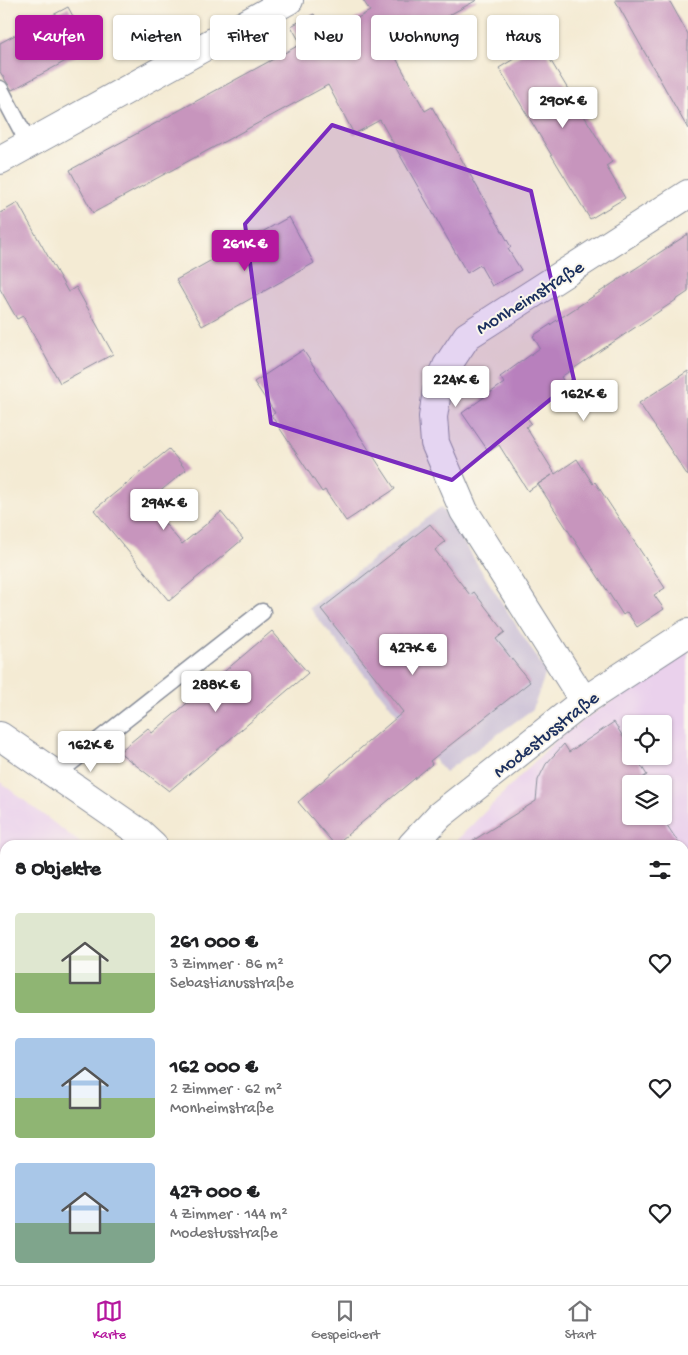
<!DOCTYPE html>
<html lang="de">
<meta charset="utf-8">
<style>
:root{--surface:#fff;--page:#f6f6f6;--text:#202124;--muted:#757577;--line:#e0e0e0;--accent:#b5179e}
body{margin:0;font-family:"Gochi Hand",sans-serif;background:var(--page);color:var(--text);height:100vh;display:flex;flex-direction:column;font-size:19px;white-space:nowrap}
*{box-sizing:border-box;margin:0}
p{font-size:16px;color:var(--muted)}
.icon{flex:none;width:28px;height:28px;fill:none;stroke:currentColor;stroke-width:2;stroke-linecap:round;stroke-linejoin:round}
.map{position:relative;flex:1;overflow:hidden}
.panel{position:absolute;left:0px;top:840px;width:689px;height:445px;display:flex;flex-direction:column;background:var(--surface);border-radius:15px 15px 0 0;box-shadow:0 1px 4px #0004}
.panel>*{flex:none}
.banner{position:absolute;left:15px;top:15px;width:659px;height:45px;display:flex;gap:10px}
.controls{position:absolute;left:622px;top:715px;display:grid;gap:10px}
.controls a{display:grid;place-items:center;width:50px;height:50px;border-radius:5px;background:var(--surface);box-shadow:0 1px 4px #0004;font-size:25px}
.price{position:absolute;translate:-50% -42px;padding:0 11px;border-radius:5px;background:#fff;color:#222;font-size:16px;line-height:32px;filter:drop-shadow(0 1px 2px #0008)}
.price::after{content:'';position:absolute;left:50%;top:30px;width:15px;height:11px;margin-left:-8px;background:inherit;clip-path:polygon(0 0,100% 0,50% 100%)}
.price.selected{background:var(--accent);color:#fff}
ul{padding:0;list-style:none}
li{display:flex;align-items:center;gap:15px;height:125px;padding:0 15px}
li span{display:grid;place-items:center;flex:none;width:140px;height:100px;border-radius:5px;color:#555}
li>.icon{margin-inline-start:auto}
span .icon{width:60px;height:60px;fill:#fffc;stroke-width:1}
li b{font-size:21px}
h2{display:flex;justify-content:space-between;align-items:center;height:60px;padding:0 15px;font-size:21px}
.pill{padding:0 18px;border-radius:5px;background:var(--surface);box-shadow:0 1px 4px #0004;font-size:18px;line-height:45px}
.pill.selected{background:var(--accent);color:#fff}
.tabs{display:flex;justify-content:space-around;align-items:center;height:70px;border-top:1px solid var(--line);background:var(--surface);font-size:14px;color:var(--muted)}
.tabs a{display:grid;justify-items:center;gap:2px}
.tabs .selected{color:var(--accent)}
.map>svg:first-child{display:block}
.built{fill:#ead1ec;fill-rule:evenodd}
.industrial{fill:#cabfd6}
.building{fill:#c795bd}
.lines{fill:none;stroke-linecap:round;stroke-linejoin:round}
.service-casing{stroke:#888d99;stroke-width:19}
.minor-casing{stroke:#888d99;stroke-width:30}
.tertiary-casing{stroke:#888d99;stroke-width:30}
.service{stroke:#fff;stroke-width:16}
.minor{stroke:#fff;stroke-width:28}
.tertiary{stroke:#fff;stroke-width:28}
.marked{fill:#7b2cbf;fill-opacity:0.2;stroke:#7b2cbf;stroke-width:4;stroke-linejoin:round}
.labels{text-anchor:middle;stroke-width:4;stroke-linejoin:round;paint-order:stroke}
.street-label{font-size:19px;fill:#1b2f5e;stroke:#fbf7ec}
</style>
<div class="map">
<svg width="688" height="1285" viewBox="0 0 688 1285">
<rect width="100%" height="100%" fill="#fbf7ec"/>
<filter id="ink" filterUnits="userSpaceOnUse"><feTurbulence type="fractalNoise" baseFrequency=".02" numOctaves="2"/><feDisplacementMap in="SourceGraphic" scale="10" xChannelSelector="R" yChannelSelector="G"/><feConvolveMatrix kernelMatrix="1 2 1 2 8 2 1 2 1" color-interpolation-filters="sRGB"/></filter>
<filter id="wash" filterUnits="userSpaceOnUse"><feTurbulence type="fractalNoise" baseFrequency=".0096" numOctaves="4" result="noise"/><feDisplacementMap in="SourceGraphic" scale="20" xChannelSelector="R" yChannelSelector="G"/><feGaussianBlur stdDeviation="1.12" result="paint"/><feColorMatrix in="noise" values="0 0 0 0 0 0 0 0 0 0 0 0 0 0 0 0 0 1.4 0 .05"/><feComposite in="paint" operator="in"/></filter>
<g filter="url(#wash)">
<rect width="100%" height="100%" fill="#f4ebd4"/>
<g class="built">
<path d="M 688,649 L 688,1236 L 684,1240 L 684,845 L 452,845 L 558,738 ZM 631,724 L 664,724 L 664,756 L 631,756 ZM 631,784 L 664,784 L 664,816 L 631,816 Z"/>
<path d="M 0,782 L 83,845 L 5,845 L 5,1280 L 548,1280 L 552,1285 L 0,1285 Z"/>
</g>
<path class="industrial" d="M 441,507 L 546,672 L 533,709 L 445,772 L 309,608 Z"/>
<g id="blocks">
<g class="building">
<path d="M 363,0 L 477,0 L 390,47 L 425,111 L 432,107 L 511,247 L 508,249 L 521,270 L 492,286 L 480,265 L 467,273 L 380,120 L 354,134 L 328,85 L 93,213 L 70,170 L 301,44 L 291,26 L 314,14 L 326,36 L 370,11 Z"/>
<path d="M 615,0 L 669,0 L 688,34 L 688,129 Z"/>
<path d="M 68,7 L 90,48 L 12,90 L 0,72 L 0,43 Z"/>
<path d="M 540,43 L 612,162 L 606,166 L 625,198 L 590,219 L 499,68 Z"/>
<path d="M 18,203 L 68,292 L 76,287 L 113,354 L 60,383 L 23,316 L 17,319 L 0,289 L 0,213 Z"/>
<path d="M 289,217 L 314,263 L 202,326 L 176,280 Z"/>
<path d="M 688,234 L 688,292 L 561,377 L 568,388 L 526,416 L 531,423 L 526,427 L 555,474 L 577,459 L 593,484 L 595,482 L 665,588 L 654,595 L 664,609 L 637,627 L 627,612 L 623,615 L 538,484 L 552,475 L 528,491 L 499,445 L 489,452 L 462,413 L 504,383 L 500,377 L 540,348 L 533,336 Z"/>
<path d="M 303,350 L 395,489 L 346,521 L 325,490 L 322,492 L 271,415 L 275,413 L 254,382 Z"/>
<path d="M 688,371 L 688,476 L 639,403 Z"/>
<path d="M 169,449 L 186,470 L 147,502 L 182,544 L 221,512 L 243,539 L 169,601 L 94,510 Z"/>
<path d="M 430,524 L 445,542 L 435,550 L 470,595 L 474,592 L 505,632 L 496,639 L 530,682 L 430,761 L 432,764 L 335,845 L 298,802 L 403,712 L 321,609 Z"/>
<path d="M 272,631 L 308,673 L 169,791 L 119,752 L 148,728 L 152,733 Z"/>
<path d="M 614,722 L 631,750 L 631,756 L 635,756 L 647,775 L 637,781 L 639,784 L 631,784 L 631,816 L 661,816 L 680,845 L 466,845 L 536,801 L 538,780 L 546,764 L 564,744 L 569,752 Z"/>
</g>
</g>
</g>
<g filter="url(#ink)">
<use href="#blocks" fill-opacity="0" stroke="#888d99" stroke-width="1"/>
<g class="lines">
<defs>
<g id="service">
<path d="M 0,89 L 29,144"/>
<path d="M 56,774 L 262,612"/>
<path d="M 0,913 L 5,917"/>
<path d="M 235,1280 L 235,1285"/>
</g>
<g id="minor">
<path d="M 0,160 L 289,0"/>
<path d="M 584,701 L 464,511 L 435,443 L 433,417 L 437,391 L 447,366 L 467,336 L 688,194"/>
<path d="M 412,845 L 440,815 L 584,701 L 688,633"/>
</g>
<g id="tertiary">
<path d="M 0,736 L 140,833 L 153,845"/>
<path d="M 582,1280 L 587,1285"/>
</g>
</defs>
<use href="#service" class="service-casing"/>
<use href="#minor" class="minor-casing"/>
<use href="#tertiary" class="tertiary-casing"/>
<use href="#service" class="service"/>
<use href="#minor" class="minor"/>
<use href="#tertiary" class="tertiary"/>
</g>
</g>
<path class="marked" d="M 332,125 L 531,191 L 574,380 L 452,480 L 271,423 L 245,224 Z"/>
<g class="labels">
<g class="street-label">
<text transform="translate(529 296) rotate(-32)" y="7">Monheimstraße</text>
<text transform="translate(545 733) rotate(-38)" y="7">Modestusstraße</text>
</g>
</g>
</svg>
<div class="controls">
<a><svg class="icon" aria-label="locate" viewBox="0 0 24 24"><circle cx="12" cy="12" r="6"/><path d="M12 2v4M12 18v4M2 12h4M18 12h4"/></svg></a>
<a><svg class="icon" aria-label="layers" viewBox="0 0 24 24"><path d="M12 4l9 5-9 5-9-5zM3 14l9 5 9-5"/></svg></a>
</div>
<b class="price" style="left:563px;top:129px">290K €</b>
<b class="price selected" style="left:245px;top:272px">261K €</b>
<b class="price" style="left:456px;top:408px">224K €</b>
<b class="price" style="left:584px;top:422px">162K €</b>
<b class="price" style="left:164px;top:531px">294K €</b>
<b class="price" style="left:413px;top:676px">427K €</b>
<b class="price" style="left:216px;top:713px">288K €</b>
<b class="price" style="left:91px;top:773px">162K €</b>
<div class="banner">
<a class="pill selected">Kaufen</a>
<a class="pill">Mieten</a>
<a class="pill">Filter</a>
<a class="pill">Neu</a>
<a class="pill">Wohnung</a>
<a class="pill">Haus</a>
</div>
<section class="panel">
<h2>8 Objekte<svg class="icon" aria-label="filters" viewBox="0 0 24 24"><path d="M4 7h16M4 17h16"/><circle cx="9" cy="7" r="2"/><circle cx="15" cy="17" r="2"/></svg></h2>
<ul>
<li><span style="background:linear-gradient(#dfe7d0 60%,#8fb573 0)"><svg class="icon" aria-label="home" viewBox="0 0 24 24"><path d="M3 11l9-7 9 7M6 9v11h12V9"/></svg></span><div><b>261 000 €</b><p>3 Zimmer · 86 m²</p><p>Sebastianusstraße</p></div><svg class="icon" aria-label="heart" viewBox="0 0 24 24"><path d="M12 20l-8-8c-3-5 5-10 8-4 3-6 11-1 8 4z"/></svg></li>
<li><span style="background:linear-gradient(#a9c7e8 60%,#8fb573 0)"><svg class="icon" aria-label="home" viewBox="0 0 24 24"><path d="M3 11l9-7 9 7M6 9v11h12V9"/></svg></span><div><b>162 000 €</b><p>2 Zimmer · 62 m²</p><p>Monheimstraße</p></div><svg class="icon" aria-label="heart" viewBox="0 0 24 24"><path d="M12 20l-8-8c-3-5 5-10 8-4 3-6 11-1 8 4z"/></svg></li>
<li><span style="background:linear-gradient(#a9c7e8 60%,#7fa58c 0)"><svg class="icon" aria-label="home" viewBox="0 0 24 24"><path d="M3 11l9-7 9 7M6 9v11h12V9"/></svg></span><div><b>427 000 €</b><p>4 Zimmer · 144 m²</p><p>Modestusstraße</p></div><svg class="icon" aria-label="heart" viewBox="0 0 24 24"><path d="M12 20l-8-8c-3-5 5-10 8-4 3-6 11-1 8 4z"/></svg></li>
</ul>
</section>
</div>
<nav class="tabs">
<a class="selected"><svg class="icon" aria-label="map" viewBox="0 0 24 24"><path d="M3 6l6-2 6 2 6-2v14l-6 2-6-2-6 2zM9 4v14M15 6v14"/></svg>Karte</a>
<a><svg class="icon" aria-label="saved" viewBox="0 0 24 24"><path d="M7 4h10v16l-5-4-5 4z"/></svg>Gespeichert</a>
<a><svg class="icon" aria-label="home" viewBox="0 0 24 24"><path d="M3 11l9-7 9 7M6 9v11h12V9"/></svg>Start</a>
</nav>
